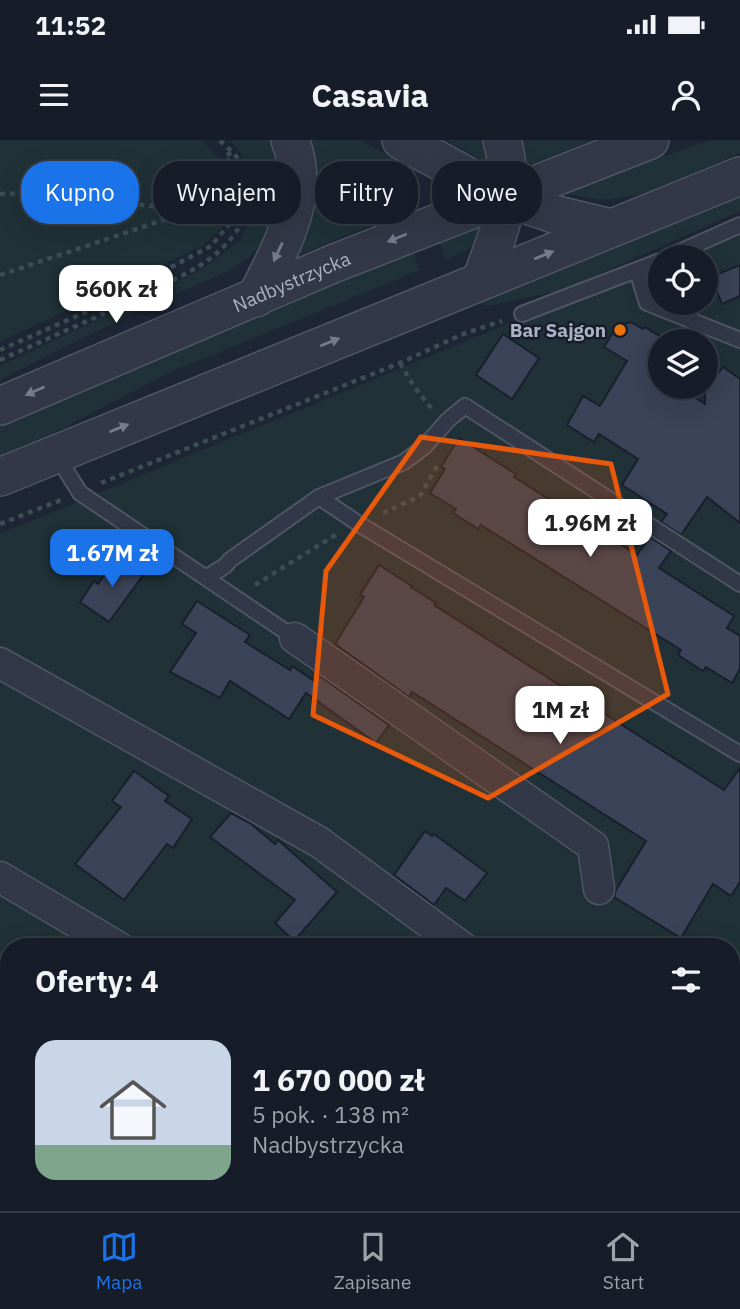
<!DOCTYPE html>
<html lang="pl">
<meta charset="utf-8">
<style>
:root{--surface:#161c28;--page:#1f2530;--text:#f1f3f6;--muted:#9ea1a8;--line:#353a45;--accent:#1a73e8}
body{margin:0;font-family:"IBM Plex Sans",sans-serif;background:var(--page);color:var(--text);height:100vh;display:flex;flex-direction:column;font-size:26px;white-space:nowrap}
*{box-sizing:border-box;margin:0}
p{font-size:23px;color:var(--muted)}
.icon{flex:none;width:38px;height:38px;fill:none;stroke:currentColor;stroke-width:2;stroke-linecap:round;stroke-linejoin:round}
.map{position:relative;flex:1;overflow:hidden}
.side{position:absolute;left:0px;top:798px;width:740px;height:273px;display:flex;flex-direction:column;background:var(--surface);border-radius:28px 28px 0 0;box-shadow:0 7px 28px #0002,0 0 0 2px var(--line)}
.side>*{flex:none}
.banner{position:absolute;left:21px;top:21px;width:698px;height:63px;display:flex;gap:14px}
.buttons{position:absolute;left:648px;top:105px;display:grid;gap:14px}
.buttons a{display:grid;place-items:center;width:70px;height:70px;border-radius:50%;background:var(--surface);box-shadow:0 7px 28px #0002,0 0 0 2px var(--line);font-size:35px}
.price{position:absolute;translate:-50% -60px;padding:0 16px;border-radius:14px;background:#fff;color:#222;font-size:23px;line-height:46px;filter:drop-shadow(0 2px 4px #0008)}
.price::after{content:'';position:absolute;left:50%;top:42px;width:21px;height:16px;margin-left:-10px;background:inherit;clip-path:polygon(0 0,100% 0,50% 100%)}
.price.selected{background:var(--accent);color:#fff}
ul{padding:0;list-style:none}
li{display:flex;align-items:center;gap:21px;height:175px;padding:0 35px}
li span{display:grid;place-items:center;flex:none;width:196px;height:140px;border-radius:21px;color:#555}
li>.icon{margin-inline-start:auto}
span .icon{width:84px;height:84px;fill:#fffc;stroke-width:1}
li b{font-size:30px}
h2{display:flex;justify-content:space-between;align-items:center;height:84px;padding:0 35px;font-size:30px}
.tag{padding:0 24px;border-radius:28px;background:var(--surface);box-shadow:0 7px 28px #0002,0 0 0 2px var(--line);font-size:24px;line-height:63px}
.tag.selected{background:var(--accent);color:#fff}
.status{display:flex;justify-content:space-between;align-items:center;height:49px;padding:0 35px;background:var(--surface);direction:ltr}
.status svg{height:19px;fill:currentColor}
header{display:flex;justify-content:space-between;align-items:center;height:91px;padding:0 35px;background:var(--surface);font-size:32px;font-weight:700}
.tabs{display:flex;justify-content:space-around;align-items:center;height:98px;border-top:2px solid var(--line);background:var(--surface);font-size:19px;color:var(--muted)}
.tabs a{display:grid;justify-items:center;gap:4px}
.tabs .selected{color:var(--accent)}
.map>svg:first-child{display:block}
.grass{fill:#203237;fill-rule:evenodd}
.building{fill:#3a4357;stroke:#191f2d;stroke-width:2}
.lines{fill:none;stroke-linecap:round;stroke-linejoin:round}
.service-casing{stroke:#4f5565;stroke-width:18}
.minor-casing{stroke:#4f5565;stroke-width:33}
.tertiary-casing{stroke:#4f5565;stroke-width:40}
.path{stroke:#3b4e52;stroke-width:4.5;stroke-dasharray:5 5;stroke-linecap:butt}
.service{stroke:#323847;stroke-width:14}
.minor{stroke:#323847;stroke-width:30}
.tertiary{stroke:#323847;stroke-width:37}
.oneway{fill:#757b8c}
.marked{fill:#e8590c;fill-opacity:0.2;stroke:#e8590c;stroke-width:5;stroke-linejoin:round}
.food-dot{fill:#e8710a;stroke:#171d2b;stroke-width:2.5}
.labels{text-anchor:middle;stroke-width:5;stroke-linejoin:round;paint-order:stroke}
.street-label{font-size:19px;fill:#abb2c4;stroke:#171d2b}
.poi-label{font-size:19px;font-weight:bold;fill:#abb2c4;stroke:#171d2b;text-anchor:end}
</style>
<div class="status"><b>11:52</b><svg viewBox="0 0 49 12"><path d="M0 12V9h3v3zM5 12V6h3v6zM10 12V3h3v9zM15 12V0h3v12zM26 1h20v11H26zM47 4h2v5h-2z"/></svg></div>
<header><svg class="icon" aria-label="menu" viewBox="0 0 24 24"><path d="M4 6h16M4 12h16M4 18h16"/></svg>Casavia<svg class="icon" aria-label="person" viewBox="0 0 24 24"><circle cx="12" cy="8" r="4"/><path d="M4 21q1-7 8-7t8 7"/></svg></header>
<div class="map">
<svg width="740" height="1071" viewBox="0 0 740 1071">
<rect width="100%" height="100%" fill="#1e2636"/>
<g class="grass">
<path d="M 0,0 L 201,0 L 227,28 L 231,46 L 232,71 L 225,85 L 202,106 L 0,202 Z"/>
<path d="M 230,0 L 274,0 L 280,33 L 250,31 L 240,12 Z"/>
<path d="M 310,0 L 360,0 L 399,21 L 369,35 L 315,33 Z"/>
<path d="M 446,0 L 492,0 L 492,22 L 486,22 Z"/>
<path d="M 520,0 L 594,0 L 528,25 Z"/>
<path d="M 710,0 L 740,0 L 740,13 L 649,53 L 604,60 L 562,53 Z"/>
<path d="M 740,56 L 740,71 L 582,142 L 554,152 L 488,166 L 480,164 Z"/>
<path d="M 316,61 L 395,67 L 398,74 L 301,114 L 299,112 L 309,92 Z"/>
<path d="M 278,65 C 271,84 266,102 250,116 C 230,134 190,147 164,159 C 109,185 54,212 0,240 L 0,226 L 203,129 L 240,100 L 253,76 Z"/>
<path d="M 491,84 L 474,106 L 446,120 L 439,102 Z"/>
<path d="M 740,88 L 740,1034 L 732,1039 L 732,807 L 9,807 L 9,1062 L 689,1062 L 674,1071 L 0,1071 L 0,394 L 660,121 L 660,163 L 705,163 L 705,117 L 670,117 ZM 660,201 L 705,201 L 705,247 L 660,247 Z"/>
<path d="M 413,112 L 420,130 L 166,234 L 37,302 L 0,317 L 0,286 Z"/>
</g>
<g class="building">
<path d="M 740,125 L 740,156 L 722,164 L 711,137 Z"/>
<path d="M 631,182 L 643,189 L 645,187 L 666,200 L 660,201 L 660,211 L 650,227 L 660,234 L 660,247 L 679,247 L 705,264 L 705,249 L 723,227 L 740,239 L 740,383 L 707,357 L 681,395 L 661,382 L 667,374 L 622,345 L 638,319 L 599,294 L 594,302 L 567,285 L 583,256 L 600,266 L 627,221 L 604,207 L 617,186 Z"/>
<path d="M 503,194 L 539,218 L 512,259 L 476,235 Z"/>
<path d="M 459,298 L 516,334 L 514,337 L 637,415 L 650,397 L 671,411 L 659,428 L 734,476 L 727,488 L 740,496 L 740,529 L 732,543 L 706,527 L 703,531 L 678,515 L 681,510 L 481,385 L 478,389 L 453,373 L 456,369 L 430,353 L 445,329 L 441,327 Z"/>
<path d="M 117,416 L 144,434 L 109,482 L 80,462 L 94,441 L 98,444 Z"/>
<path d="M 379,425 L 412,446 L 411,447 L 436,463 L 434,465 L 724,650 L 740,628 L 740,742 L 731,756 L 713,744 L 681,798 L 614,757 L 616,750 L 646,701 L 412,552 L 409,557 L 335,504 L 364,457 L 360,455 Z"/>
<path d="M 197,461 L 250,495 L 245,502 L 290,530 L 292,526 L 313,540 L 317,534 L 389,585 L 376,603 L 306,553 L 289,579 L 230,541 L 220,558 L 170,532 L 196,493 L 182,484 Z"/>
<path d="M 134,631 L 169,656 L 165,661 L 192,679 L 173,708 L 167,704 L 124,760 L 75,724 L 121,667 L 112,661 Z"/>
<path d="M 231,673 L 250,683 L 275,704 L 278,700 L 337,752 L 294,801 L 275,783 L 295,760 L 210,697 Z"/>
<path d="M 425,691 L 432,696 L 434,694 L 487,733 L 465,761 L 446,748 L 434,765 L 394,735 Z"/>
</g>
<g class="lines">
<defs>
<g id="service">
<path d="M 668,117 L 740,85"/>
<path d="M 637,131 L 647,163 L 740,200"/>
<path d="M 522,174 L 660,121"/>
<path d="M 57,316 L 80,353 L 295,498"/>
<path d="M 319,357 L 359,384 L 740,614"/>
<path d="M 207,437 L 225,426 L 230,420 L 319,357 L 404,322 L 424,307 L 448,280 L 465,266 L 740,444"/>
</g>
<g id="minor">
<path d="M 295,498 L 593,706 L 599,749"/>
<path d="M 0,523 L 319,702 L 462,807"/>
<path d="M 0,737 L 118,807"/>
<path d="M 193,1062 L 198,1071"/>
<path d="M 664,1062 L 668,1071"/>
<path d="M 723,1071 L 740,1062"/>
</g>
<g id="tertiary">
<path d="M 401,0 L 507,58 L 557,75 L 611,88"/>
<path d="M 481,141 C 499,91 517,54 502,0"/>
<path d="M 256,158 C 280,108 313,56 290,0"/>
<path id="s1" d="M 0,266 L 335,123 L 650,0"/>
<path d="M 0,337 L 740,36"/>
</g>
</defs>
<use href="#service" class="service-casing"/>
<use href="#minor" class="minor-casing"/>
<use href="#tertiary" class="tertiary-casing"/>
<g class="path">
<path d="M 0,54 L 33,53 L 188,70"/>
<path d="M 0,135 L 193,70 L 222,76 L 235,76"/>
<path d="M 0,210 L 86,172 L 211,106 L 236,76 L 239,55 L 237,38 L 232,26 L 225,16 L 232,12"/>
<path d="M 0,220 C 44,200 89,181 132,160 C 154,149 178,139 199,126 C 231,107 263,67 244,28 C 239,17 228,8 219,0"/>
<path d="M 400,223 L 415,248 L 431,268"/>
<path d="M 101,343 L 400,223 L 463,194 L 502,181"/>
<path d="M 383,373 L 420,356 L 437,326"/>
<path d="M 0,384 L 61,360"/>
<path d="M 255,445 L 337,394"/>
</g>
<use href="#service" class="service"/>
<use href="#minor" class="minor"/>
<use href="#tertiary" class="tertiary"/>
</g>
<defs><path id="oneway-solid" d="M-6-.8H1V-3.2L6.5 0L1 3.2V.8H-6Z" transform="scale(1.75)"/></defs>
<g class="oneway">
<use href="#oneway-solid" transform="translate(397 98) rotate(158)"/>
<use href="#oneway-solid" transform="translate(278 112) rotate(115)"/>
<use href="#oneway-solid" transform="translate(544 115) rotate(-22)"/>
<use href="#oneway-solid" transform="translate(330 202) rotate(-22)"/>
<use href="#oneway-solid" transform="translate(35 251) rotate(156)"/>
<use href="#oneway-solid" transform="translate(119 288) rotate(-22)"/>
</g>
<path class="marked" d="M 421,297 L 611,324 L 668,554 L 488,658 L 313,575 L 326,431 Z"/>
<circle class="food-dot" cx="620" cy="190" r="7"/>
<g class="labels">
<g class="street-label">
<text dy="7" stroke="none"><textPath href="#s1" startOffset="317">Nadbystrzycka</textPath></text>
</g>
<g class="poi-label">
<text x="606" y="197">Bar Sajgon</text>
</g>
</g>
</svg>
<div class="buttons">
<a><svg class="icon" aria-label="locate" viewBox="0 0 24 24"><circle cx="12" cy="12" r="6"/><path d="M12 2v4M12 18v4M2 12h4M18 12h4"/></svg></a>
<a><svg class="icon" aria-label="layers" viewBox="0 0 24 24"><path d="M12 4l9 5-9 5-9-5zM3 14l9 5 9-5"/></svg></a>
</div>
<b class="price" style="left:116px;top:185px">560K zł</b>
<b class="price" style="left:590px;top:419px">1.96M zł</b>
<b class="price selected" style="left:112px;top:449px">1.67M zł</b>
<b class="price" style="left:560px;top:606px">1M zł</b>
<div class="banner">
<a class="tag selected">Kupno</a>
<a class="tag">Wynajem</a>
<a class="tag">Filtry</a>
<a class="tag">Nowe</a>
</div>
<section class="side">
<h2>Oferty: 4<svg class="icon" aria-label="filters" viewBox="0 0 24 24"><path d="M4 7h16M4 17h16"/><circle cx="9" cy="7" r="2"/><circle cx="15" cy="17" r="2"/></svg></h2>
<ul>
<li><span style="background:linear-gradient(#c9d6e8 75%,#7fa58c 0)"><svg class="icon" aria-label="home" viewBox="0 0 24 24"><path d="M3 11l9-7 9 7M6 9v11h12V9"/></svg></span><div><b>1 670 000 zł</b><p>5 pok. · 138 m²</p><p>Nadbystrzycka</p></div></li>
</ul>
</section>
</div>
<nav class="tabs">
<a class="selected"><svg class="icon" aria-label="map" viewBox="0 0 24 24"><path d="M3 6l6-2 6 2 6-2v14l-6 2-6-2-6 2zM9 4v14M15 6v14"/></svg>Mapa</a>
<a><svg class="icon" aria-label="saved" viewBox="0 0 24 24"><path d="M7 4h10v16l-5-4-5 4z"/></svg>Zapisane</a>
<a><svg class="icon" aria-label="home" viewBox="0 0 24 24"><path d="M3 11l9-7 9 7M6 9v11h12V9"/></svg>Start</a>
</nav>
